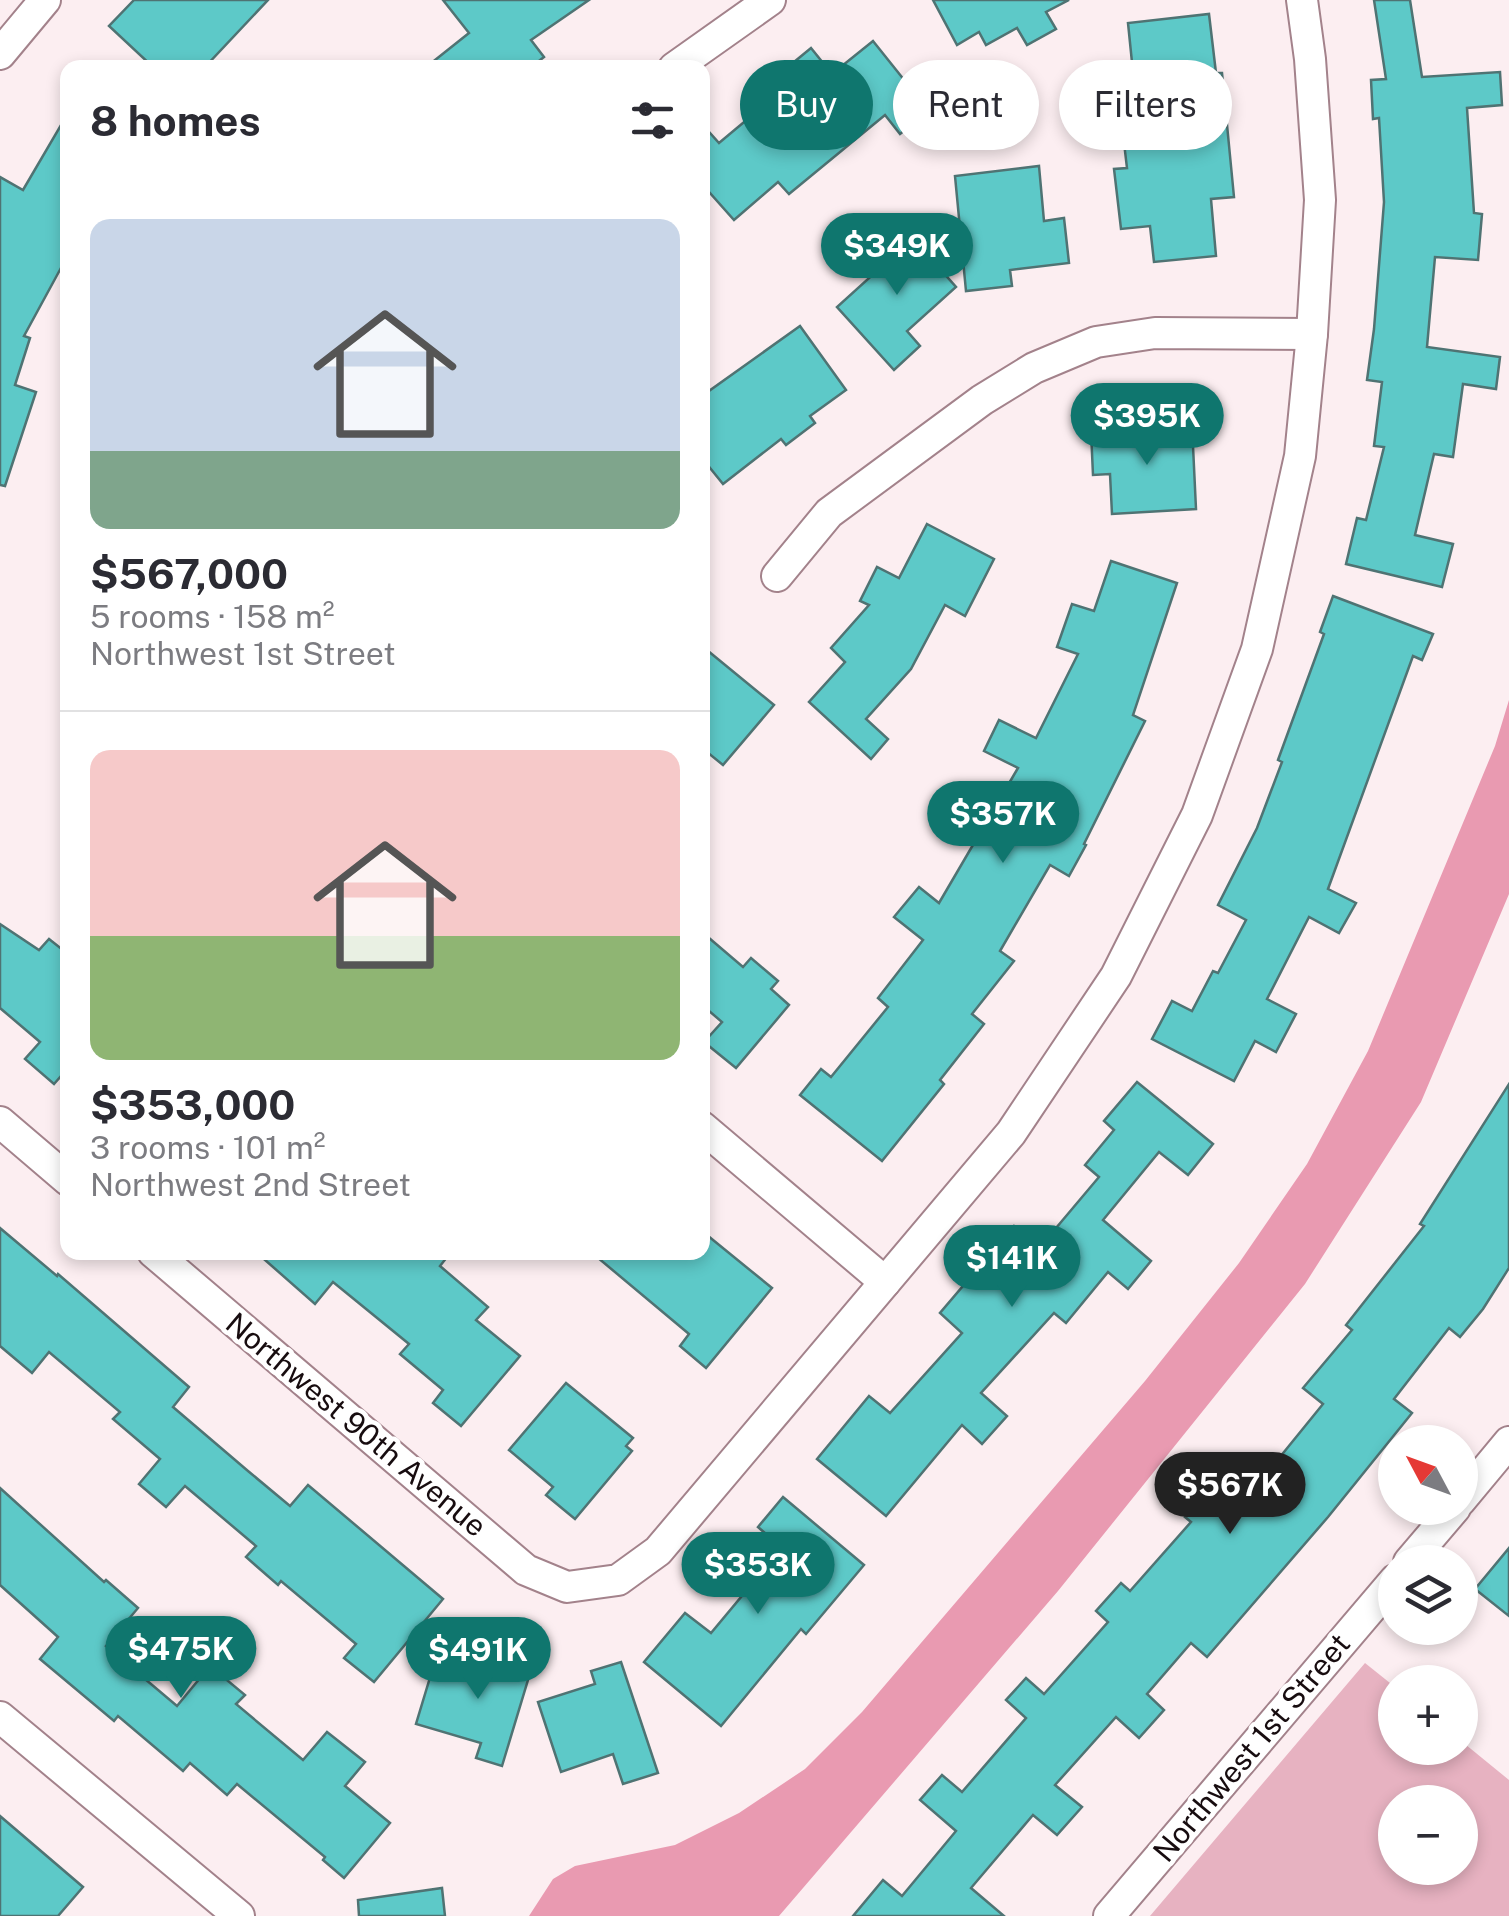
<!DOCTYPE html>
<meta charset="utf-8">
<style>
:root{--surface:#fff;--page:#f2f2f3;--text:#2b2b33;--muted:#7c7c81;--line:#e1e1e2;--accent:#0f766e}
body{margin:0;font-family:"Public Sans",sans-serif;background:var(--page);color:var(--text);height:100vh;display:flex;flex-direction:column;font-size:38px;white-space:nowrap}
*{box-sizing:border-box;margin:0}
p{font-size:32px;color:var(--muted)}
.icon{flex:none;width:55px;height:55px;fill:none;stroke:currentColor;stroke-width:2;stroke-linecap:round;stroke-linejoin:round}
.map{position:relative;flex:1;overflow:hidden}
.drawer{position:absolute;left:60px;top:60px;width:650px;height:1200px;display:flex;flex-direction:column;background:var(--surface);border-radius:20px;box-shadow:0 5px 15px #0003}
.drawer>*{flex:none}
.top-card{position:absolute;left:740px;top:60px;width:618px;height:90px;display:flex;gap:20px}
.needle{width:65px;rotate:311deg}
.tools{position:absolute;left:1378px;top:1425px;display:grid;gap:20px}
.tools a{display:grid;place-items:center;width:100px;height:100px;border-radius:50%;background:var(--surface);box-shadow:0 5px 15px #0003;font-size:50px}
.price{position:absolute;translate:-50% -85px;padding:0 22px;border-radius:35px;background:var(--accent);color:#fff;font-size:32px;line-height:65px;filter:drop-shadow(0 2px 5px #0008)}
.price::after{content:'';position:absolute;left:50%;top:60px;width:30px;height:22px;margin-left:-15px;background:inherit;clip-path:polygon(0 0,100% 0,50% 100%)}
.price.on{background:#222;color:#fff}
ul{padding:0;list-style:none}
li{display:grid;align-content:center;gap:20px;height:530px;padding:0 30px}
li+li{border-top:2px solid var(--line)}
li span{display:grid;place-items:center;height:310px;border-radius:20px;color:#555}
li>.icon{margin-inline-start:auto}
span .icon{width:180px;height:180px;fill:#fffc;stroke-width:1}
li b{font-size:42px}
h2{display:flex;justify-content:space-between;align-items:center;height:120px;padding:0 30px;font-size:42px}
.pill{padding:0 35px;border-radius:45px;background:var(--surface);box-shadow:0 5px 15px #0003;font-size:35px;line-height:90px}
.pill.on{background:var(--accent);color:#fff}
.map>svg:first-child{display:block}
.green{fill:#e7b2c1;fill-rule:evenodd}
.water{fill:#e99ab1}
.building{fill:#5dc9c8;stroke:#4f7373;stroke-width:2.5}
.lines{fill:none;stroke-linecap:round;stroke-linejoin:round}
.minor-casing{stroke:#a3828b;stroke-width:34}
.minor{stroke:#fff;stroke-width:30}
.labels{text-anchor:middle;stroke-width:9;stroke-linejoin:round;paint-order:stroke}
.street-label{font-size:30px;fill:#170c0f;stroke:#fff}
</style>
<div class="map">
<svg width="1509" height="1916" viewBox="0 0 1509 1916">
<rect width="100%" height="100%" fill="#fceef1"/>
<path class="green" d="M 1365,1663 L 1395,1687 L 1395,1748 L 1460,1748 L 1460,1740 L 1509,1780 L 1509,1916 L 1150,1916 ZM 1395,1802 L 1460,1802 L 1460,1868 L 1395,1868 Z"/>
<path class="water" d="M 1509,700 L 1509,894 L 1421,1102 L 1305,1284 L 1058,1591 L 779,1916 L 529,1916 L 553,1879 L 575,1866 L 675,1845 L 739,1813 L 805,1769 L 862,1712 L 1145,1381 L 1239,1263 L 1307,1164 L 1368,1051 L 1495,746 Z"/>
<g class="building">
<path d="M 134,0 L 268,0 L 204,68 L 154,68 L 109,26 Z"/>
<path d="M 443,0 L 589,0 L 531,40 L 544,57 L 530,68 L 425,68 L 469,33 Z"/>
<path d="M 933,0 L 1069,0 L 1046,12 L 1056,29 L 1027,45 L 1017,28 L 986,45 L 979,32 L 957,45 Z"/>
<path d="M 1374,0 L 1410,0 L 1422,77 L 1500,72 L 1502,105 L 1467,108 L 1474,213 L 1482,214 L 1478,260 L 1435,257 L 1427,347 L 1500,357 L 1496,389 L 1463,384 L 1453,457 L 1434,454 L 1415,535 L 1453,544 L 1442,587 L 1346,564 L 1357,518 L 1366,520 L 1384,447 L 1374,446 L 1382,382 L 1367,380 L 1374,329 L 1384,202 L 1379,118 L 1373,119 L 1371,80 L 1386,79 Z"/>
<path d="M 1209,14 L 1216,73 L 1222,73 L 1234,197 L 1211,199 L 1216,256 L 1154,262 L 1150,226 L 1121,229 L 1114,169 L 1127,168 L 1117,83 L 1134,82 L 1128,23 Z"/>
<path d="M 873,41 L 929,111 L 900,134 L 885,115 L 789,194 L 778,182 L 734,220 L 702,184 L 702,124 L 719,143 L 786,87 L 777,76 L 811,48 L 832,74 Z"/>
<path d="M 68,113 L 68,255 L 24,336 L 30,338 L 15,385 L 36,392 L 5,486 L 0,485 L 0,177 L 23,190 Z"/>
<path d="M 1039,166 L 1044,221 L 1064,218 L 1069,263 L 1010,270 L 1012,286 L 966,291 L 955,176 Z"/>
<path d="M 902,226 L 956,287 L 907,331 L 920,346 L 894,370 L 837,307 L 888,261 L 877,250 Z"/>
<path d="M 800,326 L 846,390 L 810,416 L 815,423 L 786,445 L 781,439 L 723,484 L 702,458 L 702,396 Z"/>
<path d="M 1192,425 L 1196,509 L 1112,514 L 1110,474 L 1093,475 L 1091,431 Z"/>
<path d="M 927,524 L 994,559 L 965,616 L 945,605 L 911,669 L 866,719 L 888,739 L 871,759 L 809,702 L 845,662 L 831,648 L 869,605 L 860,601 L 877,567 L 899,578 Z"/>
<path d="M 1111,561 L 1177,583 L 1133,715 L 1145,721 L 1084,844 L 1086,845 L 1069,876 L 1050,865 L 1000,951 L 1014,961 L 972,1014 L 984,1024 L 940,1080 L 944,1084 L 882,1161 L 800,1095 L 821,1069 L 831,1077 L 888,1007 L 878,998 L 923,940 L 894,917 L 919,887 L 939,903 L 1018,768 L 984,751 L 999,720 L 1036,738 L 1078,654 L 1057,647 L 1072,604 L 1094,611 Z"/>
<path d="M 1333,596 L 1433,634 L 1422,660 L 1413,656 L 1328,889 L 1356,903 L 1339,933 L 1309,917 L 1267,999 L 1296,1014 L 1276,1052 L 1255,1041 L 1234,1081 L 1152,1039 L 1172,1001 L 1192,1011 L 1213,971 L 1218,973 L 1246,920 L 1218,905 L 1257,828 L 1282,762 L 1278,760 L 1324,634 L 1320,632 Z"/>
<path d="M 702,646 L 774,705 L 723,765 L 702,748 Z"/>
<path d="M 0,924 L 39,950 L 49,939 L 68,954 L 68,1068 L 54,1084 L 25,1059 L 40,1042 L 0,1008 Z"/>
<path d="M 702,932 L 743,967 L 751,958 L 778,981 L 771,989 L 789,1005 L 736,1068 L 704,1042 L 722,1022 L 702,1005 Z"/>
<path d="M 1137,1082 L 1213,1144 L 1188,1175 L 1159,1152 L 1103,1220 L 1151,1261 L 1128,1289 L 1108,1272 L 1066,1323 L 1054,1313 L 981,1393 L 1007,1416 L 982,1444 L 962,1425 L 886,1516 L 817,1459 L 869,1396 L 890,1413 L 962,1333 L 940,1313 L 1014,1226 L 1040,1247 L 1099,1177 L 1085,1165 L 1114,1130 L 1104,1121 Z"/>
<path d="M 1509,1084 L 1509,1268 L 1483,1309 L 1460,1337 L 1449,1328 L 1394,1399 L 1412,1413 L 1328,1517 L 1207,1657 L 1191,1643 L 1147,1694 L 1164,1710 L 1139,1738 L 1116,1717 L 1055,1785 L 1082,1807 L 1057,1835 L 1033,1815 L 971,1888 L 1004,1916 L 853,1916 L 883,1880 L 902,1896 L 956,1831 L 920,1800 L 942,1775 L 962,1792 L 1026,1718 L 1006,1700 L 1026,1678 L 1044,1694 L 1108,1622 L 1096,1611 L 1121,1583 L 1130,1591 L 1191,1522 L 1185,1517 L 1208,1490 L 1223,1503 L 1260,1459 L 1271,1468 L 1323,1404 L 1303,1388 L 1352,1330 L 1346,1325 L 1424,1226 L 1420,1224 Z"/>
<path d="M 0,1228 L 57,1276 L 58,1274 L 189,1387 L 173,1407 L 248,1471 L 290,1506 L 308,1485 L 443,1599 L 374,1682 L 344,1658 L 356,1644 L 281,1581 L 278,1585 L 246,1557 L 256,1546 L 185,1486 L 166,1507 L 139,1484 L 160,1459 L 113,1419 L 120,1412 L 49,1352 L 32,1373 L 0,1346 Z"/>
<path d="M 702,1231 L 772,1288 L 706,1368 L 680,1346 L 689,1334 L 591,1252 L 702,1252 Z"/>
<path d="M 256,1252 L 451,1252 L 440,1266 L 488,1307 L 476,1320 L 520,1356 L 461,1426 L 433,1403 L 443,1390 L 400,1354 L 409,1344 L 333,1282 L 315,1304 Z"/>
<path d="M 566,1383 L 633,1438 L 626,1446 L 632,1451 L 575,1519 L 546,1495 L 553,1487 L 509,1450 Z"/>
<path d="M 0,1488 L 104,1582 L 106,1580 L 138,1608 L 106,1646 L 177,1706 L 210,1666 L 245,1695 L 236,1704 L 303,1760 L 327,1732 L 365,1762 L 345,1786 L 390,1823 L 344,1878 L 323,1860 L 325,1857 L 237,1784 L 227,1795 L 190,1763 L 183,1771 L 118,1716 L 114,1721 L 40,1659 L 58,1637 L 0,1585 Z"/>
<path d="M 783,1497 L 864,1565 L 806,1634 L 801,1629 L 721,1726 L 644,1662 L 685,1613 L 711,1633 L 782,1548 L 758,1527 Z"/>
<path d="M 1509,1548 L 1509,1616 L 1475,1589 Z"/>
<path d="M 492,1647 L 534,1660 L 502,1766 L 476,1758 L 481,1743 L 416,1724 L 435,1661 L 483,1675 Z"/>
<path d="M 621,1662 L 658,1773 L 623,1784 L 613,1754 L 561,1772 L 538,1702 L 595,1684 L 591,1671 Z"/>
<path d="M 0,1816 L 83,1887 L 58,1916 L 0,1916 Z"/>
<path d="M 442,1888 L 445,1916 L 359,1916 L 358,1900 Z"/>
</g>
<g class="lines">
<defs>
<g id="minor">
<path d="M 0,54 L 45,0"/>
<path d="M 674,68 L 770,0"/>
<path d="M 777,576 L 829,513 L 982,400 L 1034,368 L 1096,342 L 1155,333 L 1312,334"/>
<path d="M 0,1122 L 68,1180"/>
<path d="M 702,1127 L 885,1282"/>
<path d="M 153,1252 L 526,1570 L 567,1587 L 618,1580 L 658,1551 L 1011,1133 L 1116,976 L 1197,815 L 1257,649 L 1300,456 L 1312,334 L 1320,200 L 1310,59 L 1302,0"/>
<path d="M 1460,1501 L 1509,1442"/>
<path d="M 1409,1562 L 1455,1508"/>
<path d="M 0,1717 L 239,1916"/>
<path d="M 1109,1916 L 1395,1580"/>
</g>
</defs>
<use href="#minor" class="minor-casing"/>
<use href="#minor" class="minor"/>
</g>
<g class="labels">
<g class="street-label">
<text transform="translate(356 1425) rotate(40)" y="10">Northwest 90th Avenue</text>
<text transform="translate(1252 1748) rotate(-50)" y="10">Northwest 1st Street</text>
</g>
</g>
</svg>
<div class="tools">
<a><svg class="needle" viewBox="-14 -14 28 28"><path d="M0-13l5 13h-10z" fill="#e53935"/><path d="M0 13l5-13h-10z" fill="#7c7c81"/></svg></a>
<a><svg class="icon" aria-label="layers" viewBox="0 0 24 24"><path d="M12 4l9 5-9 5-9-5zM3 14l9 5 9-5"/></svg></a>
<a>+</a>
<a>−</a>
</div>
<b class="price" style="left:897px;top:298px">$349K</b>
<b class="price" style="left:1147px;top:468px">$395K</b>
<b class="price" style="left:1003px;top:866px">$357K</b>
<b class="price" style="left:1012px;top:1310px">$141K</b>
<b class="price on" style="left:1230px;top:1537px">$567K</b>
<b class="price" style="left:758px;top:1617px">$353K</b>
<b class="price" style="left:181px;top:1701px">$475K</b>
<b class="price" style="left:478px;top:1702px">$491K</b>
<div class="top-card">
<a class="pill on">Buy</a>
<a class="pill">Rent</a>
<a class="pill">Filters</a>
</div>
<section class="drawer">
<h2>8 homes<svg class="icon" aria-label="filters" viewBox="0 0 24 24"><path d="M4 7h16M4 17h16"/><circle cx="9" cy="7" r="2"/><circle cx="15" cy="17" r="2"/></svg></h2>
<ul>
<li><span style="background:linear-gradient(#c9d6e8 75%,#7fa58c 0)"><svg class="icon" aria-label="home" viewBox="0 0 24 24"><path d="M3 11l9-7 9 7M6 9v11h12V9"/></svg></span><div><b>$567,000</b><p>5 rooms · 158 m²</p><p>Northwest 1st Street</p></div></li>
<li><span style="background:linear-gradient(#f6c9c9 60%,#8fb573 0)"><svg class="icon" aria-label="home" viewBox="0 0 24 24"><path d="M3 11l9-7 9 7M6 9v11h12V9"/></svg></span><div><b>$353,000</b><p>3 rooms · 101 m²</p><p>Northwest 2nd Street</p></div></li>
</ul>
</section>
</div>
